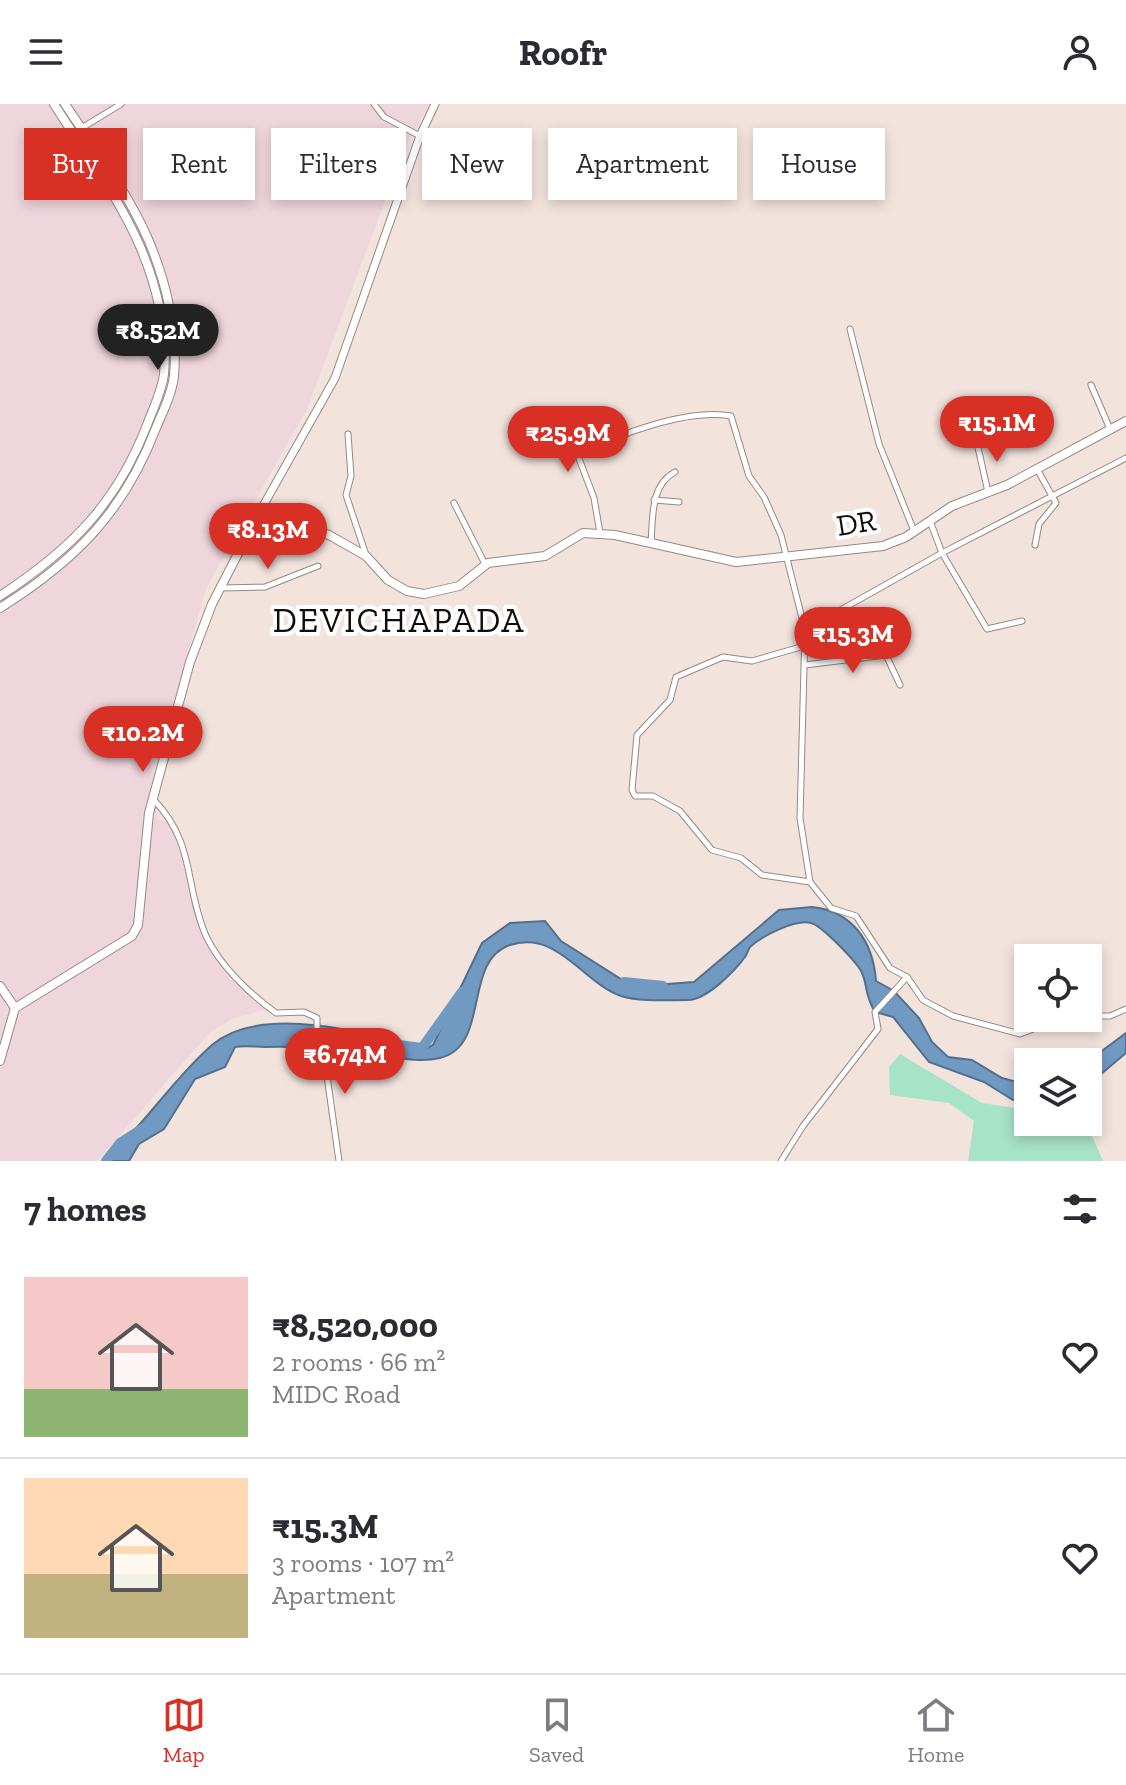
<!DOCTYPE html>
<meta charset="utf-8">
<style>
:root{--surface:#fff;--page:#f7f7f7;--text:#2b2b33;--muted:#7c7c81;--line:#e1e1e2;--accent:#d93025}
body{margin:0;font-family:"Zilla Slab",serif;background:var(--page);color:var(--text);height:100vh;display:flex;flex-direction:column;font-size:30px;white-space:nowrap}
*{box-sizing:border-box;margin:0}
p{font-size:26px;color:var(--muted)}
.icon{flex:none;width:44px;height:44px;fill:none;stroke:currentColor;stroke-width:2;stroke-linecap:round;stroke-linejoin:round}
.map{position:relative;height:1057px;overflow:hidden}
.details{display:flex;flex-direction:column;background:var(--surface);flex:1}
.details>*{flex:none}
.hud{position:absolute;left:24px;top:24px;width:1078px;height:72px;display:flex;gap:16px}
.fabs{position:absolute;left:1014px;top:840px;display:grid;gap:16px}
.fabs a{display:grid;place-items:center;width:88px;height:88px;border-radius:0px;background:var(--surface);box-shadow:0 4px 12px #0003;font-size:40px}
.price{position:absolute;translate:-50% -68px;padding:0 18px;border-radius:28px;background:var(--accent);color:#fff;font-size:26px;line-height:52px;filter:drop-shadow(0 2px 4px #0008)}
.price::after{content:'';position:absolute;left:50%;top:48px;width:24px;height:18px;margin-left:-12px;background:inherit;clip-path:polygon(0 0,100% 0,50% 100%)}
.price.on{background:#222;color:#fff}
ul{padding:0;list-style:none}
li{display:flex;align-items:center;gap:24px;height:200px;padding:0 24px}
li+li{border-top:2px solid var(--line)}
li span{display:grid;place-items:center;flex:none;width:224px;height:160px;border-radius:0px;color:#555}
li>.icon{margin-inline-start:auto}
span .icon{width:96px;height:96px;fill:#fffc;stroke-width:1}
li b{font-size:34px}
h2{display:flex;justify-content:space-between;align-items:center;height:96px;padding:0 24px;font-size:34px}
.pill{padding:0 28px;border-radius:0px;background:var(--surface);box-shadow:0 4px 12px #0003;font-size:28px;line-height:72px}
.pill.on{background:var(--accent);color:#fff}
header{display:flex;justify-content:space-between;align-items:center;height:104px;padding:0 24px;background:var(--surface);font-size:36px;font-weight:800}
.tabs{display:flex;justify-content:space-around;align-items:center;height:112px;border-top:2px solid var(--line);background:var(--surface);font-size:22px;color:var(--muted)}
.tabs a{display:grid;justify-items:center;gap:4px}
.tabs .on{color:var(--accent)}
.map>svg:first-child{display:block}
.industrial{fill:#efd5dc}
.green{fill:#a7e3c7}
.water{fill:#719ac3;stroke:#546f8c;stroke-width:2}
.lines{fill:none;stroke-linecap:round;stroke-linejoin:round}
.river{stroke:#719ac3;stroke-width:10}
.minor-casing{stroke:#968883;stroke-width:7}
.tertiary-casing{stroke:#968883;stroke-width:9}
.secondary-casing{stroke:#968883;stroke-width:10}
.minor{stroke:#fff;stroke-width:5}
.tertiary{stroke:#fff;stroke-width:7}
.secondary{stroke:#fff;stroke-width:8}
.labels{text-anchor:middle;stroke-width:8;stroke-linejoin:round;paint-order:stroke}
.street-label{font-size:30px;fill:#110c0b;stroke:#fff}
.quarter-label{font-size:34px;letter-spacing:2px;fill:#110c0b;stroke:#fff}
</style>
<header><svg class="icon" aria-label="menu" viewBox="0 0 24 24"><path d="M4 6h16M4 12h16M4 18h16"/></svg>Roofr<svg class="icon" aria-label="person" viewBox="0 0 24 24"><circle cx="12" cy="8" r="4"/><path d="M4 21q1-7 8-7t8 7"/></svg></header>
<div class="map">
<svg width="1126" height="1057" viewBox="0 0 1126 1057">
<rect width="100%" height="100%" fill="#f2e3dd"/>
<path class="industrial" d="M 0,0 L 430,0 L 406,41 L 307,305 L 206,484 L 154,667 L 158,716 L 173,720 L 203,831 L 226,870 L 267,906 L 233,914 L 209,929 L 97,1057 L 0,1057 Z"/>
<path class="green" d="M 900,950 L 982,999 L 1028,1006 L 1028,1018 L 1086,1018 L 1103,1057 L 968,1057 L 974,1017 L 949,999 L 890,991 L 889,963 Z"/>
<g class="water">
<path d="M 812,803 C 852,807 873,837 876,877 L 894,887 L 919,914 L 932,938 L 948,953 L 972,956 L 1002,974 L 1028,981 L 1028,996 L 1013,996 L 984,978 L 929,958 L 893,913 L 875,908 C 864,890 868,882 862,869 C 858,859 821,821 811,819 C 795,815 762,832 750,843 C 749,844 746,852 745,853 C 734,868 706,896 688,896 C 668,896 640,898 621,892 C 582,878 558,826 510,841 C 462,857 491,942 440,954 C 417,959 397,953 374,950 C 334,944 305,942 265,943 C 254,943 247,941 235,943 L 225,963 L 195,975 L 164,1025 L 139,1040 L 129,1057 L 104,1057 C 144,1022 172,976 212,941 C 260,900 368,927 422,947 L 433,941 L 482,839 L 510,819 L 545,817 L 561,837 L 621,875 L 640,882 L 694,878 L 779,806 Z"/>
<path d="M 1126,929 L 1126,949 L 1088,981 L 1087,958 Z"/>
</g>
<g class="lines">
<g class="river">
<path d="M 624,878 L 663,882"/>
<path d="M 399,941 L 422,944 L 462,888"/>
<path d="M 106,1057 L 120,1039 L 142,1025"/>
</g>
<defs>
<g id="minor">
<path d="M 374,0 L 384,13 L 420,32"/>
<path d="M 80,25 L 121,0"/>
<path d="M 850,225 L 879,340 L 914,427"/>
<path d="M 1091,281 L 1110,325"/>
<path d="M 348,330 L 351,372 L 346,391 L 366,451"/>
<path d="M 977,339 L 988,388"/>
<path d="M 654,396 L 679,398"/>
<path d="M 454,399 L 485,460"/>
<path d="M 930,417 L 942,449 L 987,525 L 1022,517"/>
<path d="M 600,429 L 594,394 L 578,352 C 614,331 688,304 731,312 L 749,372 L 764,393 L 781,431 L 805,526 L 800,714 L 810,778 L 831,804 L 856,812 L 890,864 L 907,873 L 923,896 L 953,912 L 1020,930 L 1062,914"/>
<path d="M 651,439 C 653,414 650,381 675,368"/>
<path d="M 1035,441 L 1039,420 L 1056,399 L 1037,365"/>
<path d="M 220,484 L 265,483 L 318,462"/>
<path d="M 805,526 L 942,449 L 1126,354"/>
<path d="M 804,542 L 752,557 L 723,553 L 676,573 L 670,596 L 637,631 L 632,686 L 635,692 L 653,692 L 680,707 L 712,746 L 741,754 L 762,771 L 810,778"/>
<path d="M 805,561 L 886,551 L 900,581"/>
<path d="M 154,696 C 196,740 184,781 206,832 C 220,862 250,890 276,909 L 304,908 L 317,914 L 317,946 L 324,951 L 339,1057"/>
<path d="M 1088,912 L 1110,912 L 1126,905"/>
<path d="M 781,1057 L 803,1022 L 878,925 L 875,908 L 907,873"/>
</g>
<path id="tertiary" d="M 258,411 L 335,274 L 420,32 L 435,0"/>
<g id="secondary">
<path d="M 0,492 C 70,446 116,401 147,321 C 153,305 162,287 164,270 C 168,226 156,179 139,140 C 117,90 83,46 54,0"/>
<path d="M 0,504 C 75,457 124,408 156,324 C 163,307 172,290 174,272 C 178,227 166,177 148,135 C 127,87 94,44 65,0"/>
<path d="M 0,882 L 15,904"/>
<path d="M 0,957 L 15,904 L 132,832 L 138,821 L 149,709 L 190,558 L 212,500 L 258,411 L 285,415 L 329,431 L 366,452 L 388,476 L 407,487 L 424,490 L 459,482 L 488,459 L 545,452 L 583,429 L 615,431 L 736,458 L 883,442 L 906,433 L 952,402 L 1007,381 L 1126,317"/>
</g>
</defs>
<use href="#minor" class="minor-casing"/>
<use href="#tertiary" class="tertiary-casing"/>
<use href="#secondary" class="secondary-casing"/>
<use href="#minor" class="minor"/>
<use href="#tertiary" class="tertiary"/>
<use href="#secondary" class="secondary"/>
</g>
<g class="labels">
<g class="street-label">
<text transform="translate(856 419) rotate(-9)" y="10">DR</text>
</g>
<g class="quarter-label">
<text x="399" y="528">DEVICHAPADA</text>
</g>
</g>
</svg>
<div class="fabs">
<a><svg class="icon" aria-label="locate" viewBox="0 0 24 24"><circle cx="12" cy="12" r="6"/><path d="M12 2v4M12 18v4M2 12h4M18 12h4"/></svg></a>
<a><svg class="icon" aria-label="layers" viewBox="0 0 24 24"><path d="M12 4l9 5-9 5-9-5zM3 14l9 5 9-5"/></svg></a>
</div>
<b class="price on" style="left:158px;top:268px">₹8.52M</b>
<b class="price" style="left:997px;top:360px">₹15.1M</b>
<b class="price" style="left:568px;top:370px">₹25.9M</b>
<b class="price" style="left:268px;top:467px">₹8.13M</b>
<b class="price" style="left:853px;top:571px">₹15.3M</b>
<b class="price" style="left:143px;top:670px">₹10.2M</b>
<b class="price" style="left:345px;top:992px">₹6.74M</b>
<div class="hud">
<a class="pill on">Buy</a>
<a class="pill">Rent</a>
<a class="pill">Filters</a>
<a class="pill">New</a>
<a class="pill">Apartment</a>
<a class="pill">House</a>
</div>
</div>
<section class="details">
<h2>7 homes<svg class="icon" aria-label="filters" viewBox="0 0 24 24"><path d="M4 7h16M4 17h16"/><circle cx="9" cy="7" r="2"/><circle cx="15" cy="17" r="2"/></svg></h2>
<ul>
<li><span style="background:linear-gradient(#f6c9c9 70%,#8fb573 0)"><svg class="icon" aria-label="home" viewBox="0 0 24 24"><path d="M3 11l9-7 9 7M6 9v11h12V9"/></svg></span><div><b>₹8,520,000</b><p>2 rooms · 66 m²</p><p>MIDC Road</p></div><svg class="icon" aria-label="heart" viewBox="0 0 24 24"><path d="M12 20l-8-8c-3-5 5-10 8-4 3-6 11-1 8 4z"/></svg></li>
<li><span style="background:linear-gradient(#ffd9b3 60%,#c2b280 0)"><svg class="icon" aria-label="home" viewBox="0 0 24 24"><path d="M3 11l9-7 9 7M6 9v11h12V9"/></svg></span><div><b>₹15.3M</b><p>3 rooms · 107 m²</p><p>Apartment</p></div><svg class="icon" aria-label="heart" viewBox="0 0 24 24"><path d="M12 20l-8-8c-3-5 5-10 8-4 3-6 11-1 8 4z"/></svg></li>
</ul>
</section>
<nav class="tabs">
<a class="on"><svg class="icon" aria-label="map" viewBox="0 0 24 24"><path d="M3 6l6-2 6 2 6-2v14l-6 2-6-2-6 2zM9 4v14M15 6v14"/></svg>Map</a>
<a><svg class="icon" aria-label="saved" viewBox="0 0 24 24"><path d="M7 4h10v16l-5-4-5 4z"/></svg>Saved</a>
<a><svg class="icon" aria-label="home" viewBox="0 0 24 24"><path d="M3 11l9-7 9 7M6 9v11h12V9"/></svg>Home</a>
</nav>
